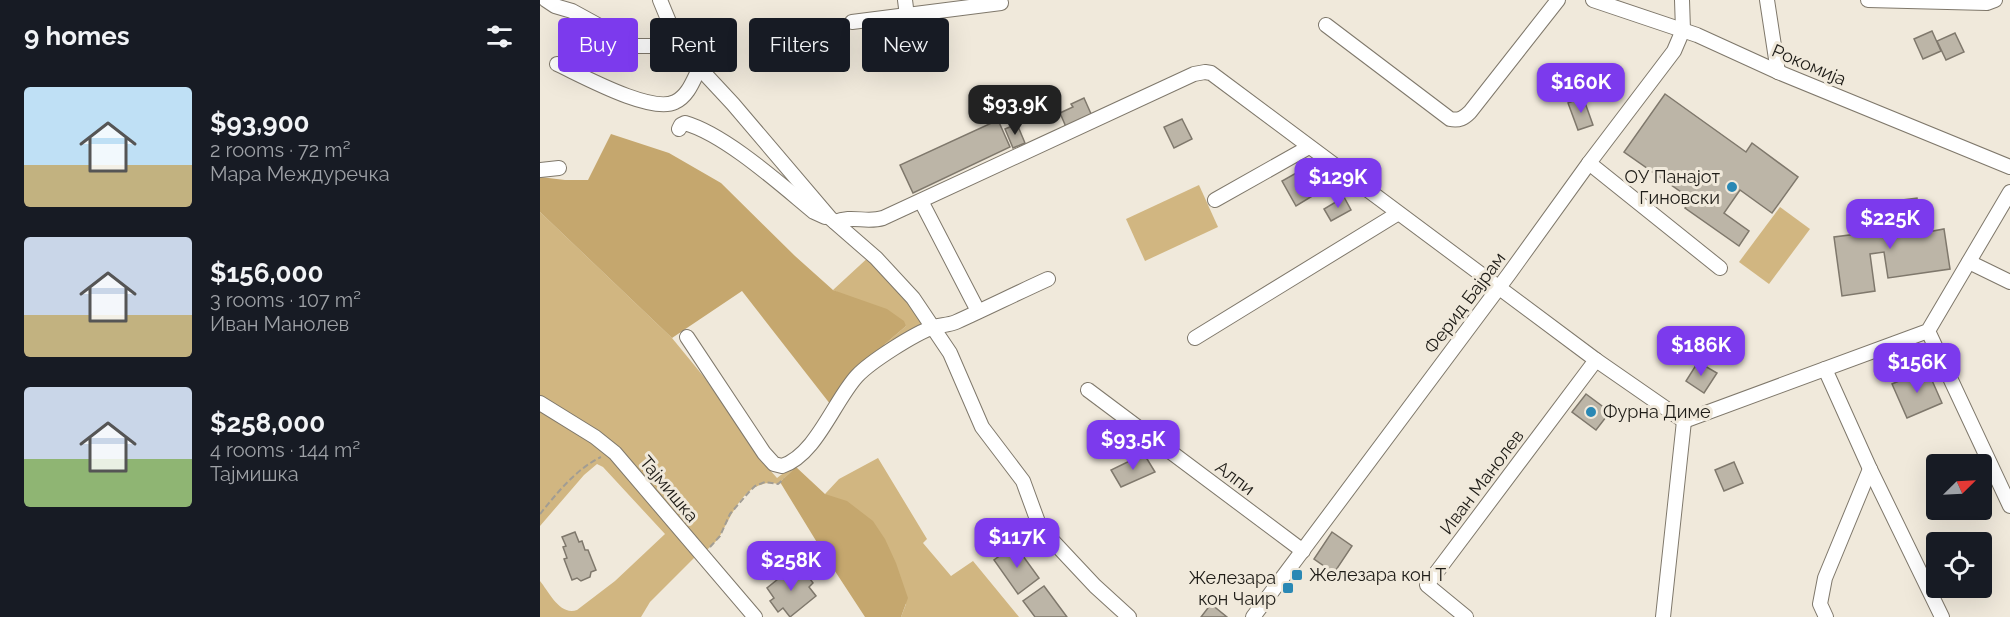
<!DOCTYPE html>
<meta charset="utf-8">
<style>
:root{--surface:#171b24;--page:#20242c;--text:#f1f3f6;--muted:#9ea1a6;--accent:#7c3aed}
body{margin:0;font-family:Raleway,sans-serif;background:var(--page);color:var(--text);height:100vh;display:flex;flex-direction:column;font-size:22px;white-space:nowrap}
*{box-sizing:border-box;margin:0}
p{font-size:20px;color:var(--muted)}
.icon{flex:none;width:33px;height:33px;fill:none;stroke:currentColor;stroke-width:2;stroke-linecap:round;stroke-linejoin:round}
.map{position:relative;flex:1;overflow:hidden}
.drawer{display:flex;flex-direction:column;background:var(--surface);width:540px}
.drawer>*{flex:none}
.banner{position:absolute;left:18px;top:18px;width:570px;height:54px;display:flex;gap:12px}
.needle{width:39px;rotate:66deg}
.controls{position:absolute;left:1386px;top:454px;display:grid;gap:12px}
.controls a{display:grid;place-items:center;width:66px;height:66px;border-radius:6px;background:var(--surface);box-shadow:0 6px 24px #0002;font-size:30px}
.price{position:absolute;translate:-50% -51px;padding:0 14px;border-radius:12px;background:var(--accent);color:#fff;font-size:20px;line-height:39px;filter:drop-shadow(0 2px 3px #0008)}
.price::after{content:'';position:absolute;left:50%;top:36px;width:18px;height:14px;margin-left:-9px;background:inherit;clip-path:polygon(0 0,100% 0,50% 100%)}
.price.on{background:#222;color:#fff}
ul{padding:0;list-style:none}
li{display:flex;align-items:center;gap:18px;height:150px;padding:0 24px}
li span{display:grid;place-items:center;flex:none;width:168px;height:120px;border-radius:6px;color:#555}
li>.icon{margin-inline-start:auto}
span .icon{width:72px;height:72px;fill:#fffc;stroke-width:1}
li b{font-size:26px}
h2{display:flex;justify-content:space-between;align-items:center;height:72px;padding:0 24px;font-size:26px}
.tag{padding:0 21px;border-radius:6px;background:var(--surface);box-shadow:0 6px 24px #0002;font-size:21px;line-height:54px}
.tag.on{background:var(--accent);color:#fff}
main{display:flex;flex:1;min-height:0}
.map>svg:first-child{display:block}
.green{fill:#d1b681}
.forest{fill:#c5a76e}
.building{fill:#bcb5a7;stroke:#7f786c;stroke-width:1.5}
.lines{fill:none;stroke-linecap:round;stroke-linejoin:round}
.minor-casing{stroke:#7f786b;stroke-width:16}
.path{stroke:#a29d93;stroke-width:2;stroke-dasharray:6 3;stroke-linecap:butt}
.minor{stroke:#fff;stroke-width:14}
.poi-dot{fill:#2a88b4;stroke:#f0e9db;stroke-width:2}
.labels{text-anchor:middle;stroke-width:6;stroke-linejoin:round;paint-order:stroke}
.street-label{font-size:18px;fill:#1e1c17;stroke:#f0e9db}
.poi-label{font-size:18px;fill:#1e1c17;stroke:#f0e9db;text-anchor:end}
</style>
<main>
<section class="drawer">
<h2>9 homes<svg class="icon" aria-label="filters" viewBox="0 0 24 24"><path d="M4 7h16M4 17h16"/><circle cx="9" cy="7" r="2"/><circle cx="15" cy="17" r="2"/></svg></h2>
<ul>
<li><span style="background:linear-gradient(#bfe0f5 65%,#c2b280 0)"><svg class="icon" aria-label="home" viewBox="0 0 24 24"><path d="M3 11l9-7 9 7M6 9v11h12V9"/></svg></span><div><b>$93,900</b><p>2 rooms · 72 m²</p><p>Мара Междуречка</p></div></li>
<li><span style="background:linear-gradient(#c9d6e8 65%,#c2b280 0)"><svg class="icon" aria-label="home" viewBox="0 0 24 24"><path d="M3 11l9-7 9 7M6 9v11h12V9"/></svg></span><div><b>$156,000</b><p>3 rooms · 107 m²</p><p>Иван Манолев</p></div></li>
<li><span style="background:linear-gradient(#c9d6e8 60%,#8fb573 0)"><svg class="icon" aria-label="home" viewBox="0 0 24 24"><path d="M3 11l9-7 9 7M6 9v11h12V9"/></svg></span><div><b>$258,000</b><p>4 rooms · 144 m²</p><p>Тајмишка</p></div></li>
</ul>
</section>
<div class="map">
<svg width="1470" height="617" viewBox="0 0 1470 617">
<rect width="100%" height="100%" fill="#f0e9db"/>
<g class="green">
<path d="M 659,185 L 678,227 L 605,261 L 586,219 Z"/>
<path d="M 1240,207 L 1270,229 L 1229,284 L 1199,262 Z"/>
<path d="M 0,212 L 132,338 L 164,377 L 222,461 L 237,478 L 254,465 L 256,467 L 238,484 C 207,477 193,512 181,534 C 177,542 168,549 161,555 L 159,553 L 110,602 L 101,617 L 0,617 L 0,581 C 9,592 20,616 37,610 L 75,581 L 125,534 L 63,467 L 57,464 L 44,475 L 0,526 Z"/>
<path d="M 332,254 L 394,327 L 332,363 L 345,344 L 366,326 L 293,290 Z"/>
<path d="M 338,458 L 387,539 L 383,543 L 411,576 L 433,561 L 479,617 L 361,617 L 366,604 L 285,494 L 299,479 Z"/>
</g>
<g class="forest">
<path d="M 71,134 L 129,153 L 181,183 L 255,256 L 293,290 L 347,309 L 364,321 L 366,326 L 345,344 L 332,363 L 294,409 L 202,291 L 132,338 L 0,212 L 0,177 L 25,180 L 48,180 Z"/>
<path d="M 256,467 L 285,494 L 307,501 L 333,521 L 345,539 L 356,563 L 368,598 L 361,617 L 325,617 L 289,562 L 240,482 Z"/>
</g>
<g class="building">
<path d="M 1392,31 L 1401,51 L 1383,59 L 1374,39 Z"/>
<path d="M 1415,33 L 1424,52 L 1406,60 L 1397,41 Z"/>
<path d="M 1125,94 L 1206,152 L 1212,143 L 1258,177 L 1232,213 L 1200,190 L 1184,213 L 1209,231 L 1199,246 L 1145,208 L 1151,199 L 1084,152 Z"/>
<path d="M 1043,97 L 1053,125 L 1038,130 L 1028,103 Z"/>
<path d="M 544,98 L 552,116 L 526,127 L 520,113 L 533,107 L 531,104 Z"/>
<path d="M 642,119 L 652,139 L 634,148 L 624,127 Z"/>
<path d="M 458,120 L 470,147 L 373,193 L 360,165 Z"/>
<path d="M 477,124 L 485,143 L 473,148 L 465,129 Z"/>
<path d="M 765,168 L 779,192 L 756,206 L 742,181 Z"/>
<path d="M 804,197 L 811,210 L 791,221 L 784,209 Z"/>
<path d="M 1377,198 L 1382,233 L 1404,229 L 1410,269 L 1348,278 L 1344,252 L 1330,254 L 1335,291 L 1302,296 L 1294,237 L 1317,234 L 1316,227 L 1358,221 L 1355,201 Z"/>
<path d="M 1158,362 L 1177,373 L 1164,393 L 1146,381 Z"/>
<path d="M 1387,369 L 1402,403 L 1367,418 L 1352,384 Z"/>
<path d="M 1046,394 L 1070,412 L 1056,430 L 1032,412 Z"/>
<path d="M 604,454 L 615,472 L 581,487 L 571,470 Z"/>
<path d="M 1194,462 L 1203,483 L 1184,491 L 1175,470 Z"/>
<path d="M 35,532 L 39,542 L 42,541 L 45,550 L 48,550 L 56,570 L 51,572 L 50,577 L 41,581 L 37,578 L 32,580 L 24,559 L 27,558 L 23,547 L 26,546 L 22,537 Z"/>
<path d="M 792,532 L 812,546 L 794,573 L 774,559 Z"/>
<path d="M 475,545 L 499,578 L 478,594 L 454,560 Z"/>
<path d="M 253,567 L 260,576 L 265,572 L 273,583 L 269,587 L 276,596 L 250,617 L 243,608 L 238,612 L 230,601 L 234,598 L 227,588 Z"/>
<path d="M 504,586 L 527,617 L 495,617 L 483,601 Z"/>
<path d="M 671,604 L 687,617 L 661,617 Z"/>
</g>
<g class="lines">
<defs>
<g id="minor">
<path d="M 6,0 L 15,6 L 32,11 L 96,46 L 139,46"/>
<path d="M 120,0 L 139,46 L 193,104 L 290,218 L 336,258 L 373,298 L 410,353 L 442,427 L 483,481 L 498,522 L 509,537 L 555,586 L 589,617"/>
<path d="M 365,0 L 367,16"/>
<path d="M 1053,0 L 1157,35 L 1238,72 L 1470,167"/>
<path d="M 1227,0 L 1238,72"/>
<path d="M 1328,0 L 1447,3 L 1455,0"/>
<path d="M 312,22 L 461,3"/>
<path d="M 786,25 L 910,119 C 919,121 924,118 930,112 L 1018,0"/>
<path d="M 17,64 C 41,75 111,114 135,102 C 148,96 153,81 159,69"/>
<path d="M 139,129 L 141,125 L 145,123 C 186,135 240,184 274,212 L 285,217"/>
<path d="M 1049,163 L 1180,268"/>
<path d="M 0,170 L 19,168"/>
<path d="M 675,200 L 769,147"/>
<path d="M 381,201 L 438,311"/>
<path d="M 295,222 C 311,215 327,223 343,218 L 654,74 L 665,72 L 671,73 L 1056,360 L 1144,421"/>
<path d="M 1429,262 L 1470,282"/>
<path d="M 1388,331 L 1470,506"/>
<path d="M 147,337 L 224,453 L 234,464 L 242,466 C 276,455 294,401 317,376 C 330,362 375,333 394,327 C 401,325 409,325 416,322 C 447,308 477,293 508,279"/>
<path d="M 655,338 L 857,214"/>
<path d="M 1285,369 L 1330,469 L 1402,617"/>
<path d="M 548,390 L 763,551"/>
<path d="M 0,403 L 55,437 L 75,453 L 215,617"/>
<path d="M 1144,421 L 1388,331 L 1470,192"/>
<path d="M 713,617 L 969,274 L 1049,163 L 1134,51 L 1143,30 L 1142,0"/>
<path d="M 926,617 L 887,585 L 1056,360"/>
<path d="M 1123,617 L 1144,421"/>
<path d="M 1286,617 L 1280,604 L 1285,578 L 1330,469"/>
</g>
</defs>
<use href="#minor" class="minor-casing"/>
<g class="path">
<path d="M 0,514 C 17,493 36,469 61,457"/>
<path d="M 170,547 L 180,536 L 190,514 L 209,492 L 215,486 L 225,482 L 238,484 L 244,479"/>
</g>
<use href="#minor" class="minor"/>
</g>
<g class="poi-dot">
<circle cx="1192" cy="187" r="6"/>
<circle cx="1051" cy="412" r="6"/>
<rect x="751" y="569" width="12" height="12" rx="3"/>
<rect x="742" y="582" width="12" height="12" rx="3"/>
</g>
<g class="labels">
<g class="street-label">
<text transform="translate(1269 65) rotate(23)" y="6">Рокомија</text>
<text transform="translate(925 303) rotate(-53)" y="6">Ферид Бајрам</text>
<text transform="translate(695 478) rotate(37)" y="6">Алпи</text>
<text transform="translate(942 482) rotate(-53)" y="6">Иван Манолев</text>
<text transform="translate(129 489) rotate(50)" y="6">Тајмишка</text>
</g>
<g class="poi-label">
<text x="1180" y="183">ОУ Панајот<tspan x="1180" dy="21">Гиновски</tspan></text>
<text x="1063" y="418" text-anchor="start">Фурна Диме</text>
<text x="769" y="581" text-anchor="start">Железара кон Т</text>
<text x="736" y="584">Железара<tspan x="736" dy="21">кон Чаир</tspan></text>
</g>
</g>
</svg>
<div class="controls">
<a><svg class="needle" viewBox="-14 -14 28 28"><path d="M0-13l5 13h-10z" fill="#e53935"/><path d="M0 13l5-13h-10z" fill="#9ea1a6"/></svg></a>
<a><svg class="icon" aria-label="locate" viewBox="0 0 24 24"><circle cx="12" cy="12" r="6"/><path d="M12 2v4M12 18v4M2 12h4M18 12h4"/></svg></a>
</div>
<b class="price" style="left:1041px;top:114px">$160K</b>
<b class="price on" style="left:475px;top:136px">$93.9K</b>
<b class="price" style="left:798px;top:209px">$129K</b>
<b class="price" style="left:1350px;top:250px">$225K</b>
<b class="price" style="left:1161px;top:377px">$186K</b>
<b class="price" style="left:1377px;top:394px">$156K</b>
<b class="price" style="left:593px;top:471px">$93.5K</b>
<b class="price" style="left:477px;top:569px">$117K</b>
<b class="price" style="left:251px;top:592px">$258K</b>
<div class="banner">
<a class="tag on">Buy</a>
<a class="tag">Rent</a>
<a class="tag">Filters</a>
<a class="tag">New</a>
</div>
</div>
</main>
